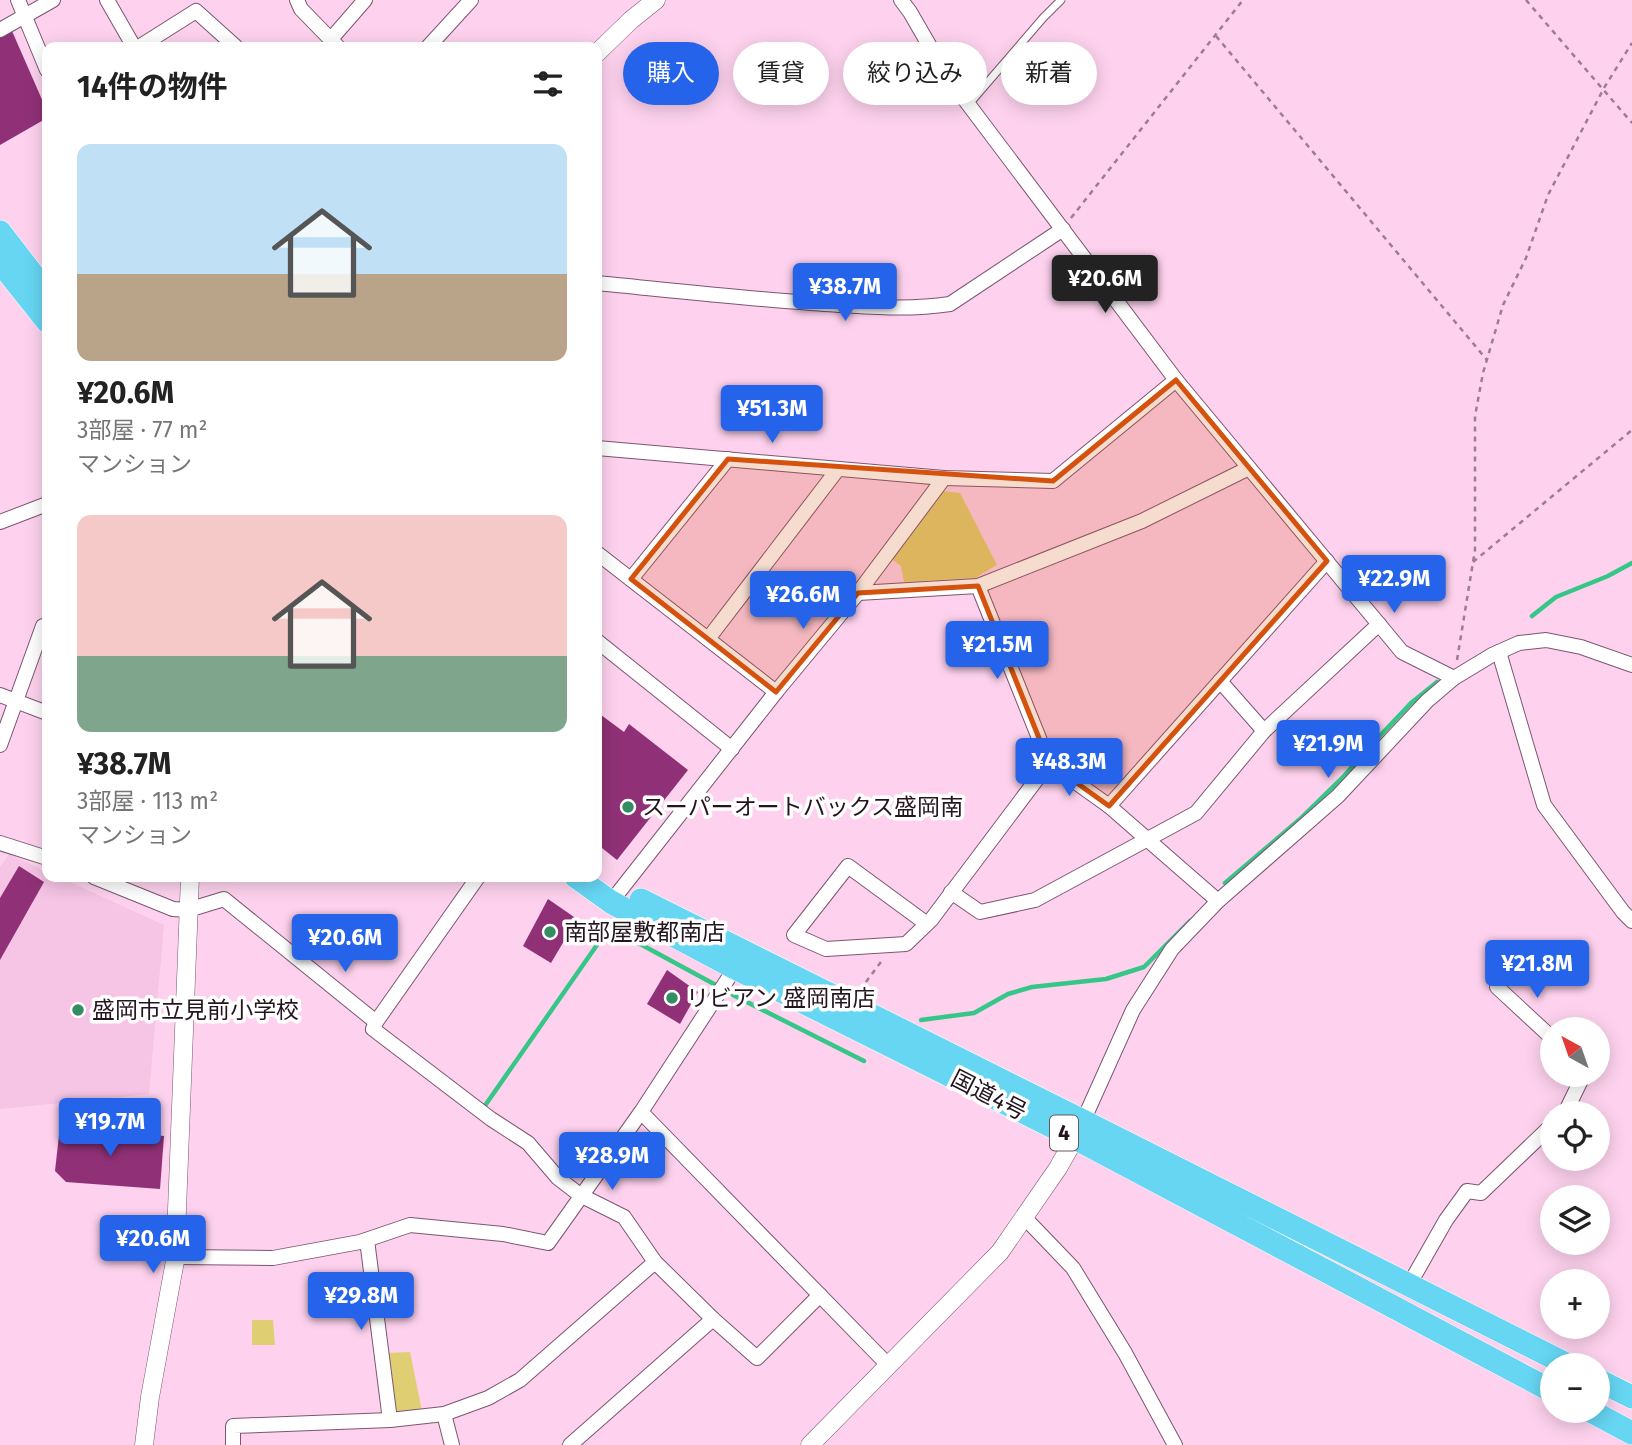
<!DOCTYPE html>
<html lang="ja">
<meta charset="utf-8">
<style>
:root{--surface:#fff;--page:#f2f2f2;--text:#222;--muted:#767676;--accent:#2563eb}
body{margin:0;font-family:"Fira Sans","Noto Sans JP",sans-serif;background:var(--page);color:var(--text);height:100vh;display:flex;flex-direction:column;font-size:26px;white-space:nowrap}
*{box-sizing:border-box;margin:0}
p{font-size:23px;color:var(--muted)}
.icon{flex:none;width:38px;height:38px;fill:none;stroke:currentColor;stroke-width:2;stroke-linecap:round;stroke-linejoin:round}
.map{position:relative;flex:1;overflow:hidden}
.drawer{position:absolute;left:42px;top:42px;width:560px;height:840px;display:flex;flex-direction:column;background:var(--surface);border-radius:14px;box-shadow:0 4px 18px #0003}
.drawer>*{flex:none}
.top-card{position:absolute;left:623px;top:42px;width:665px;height:63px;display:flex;gap:14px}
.needle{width:46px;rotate:320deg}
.controls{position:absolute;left:1540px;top:1017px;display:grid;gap:14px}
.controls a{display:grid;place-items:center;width:70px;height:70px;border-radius:50%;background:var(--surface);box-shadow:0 4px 18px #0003;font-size:35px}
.price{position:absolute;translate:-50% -60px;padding:0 16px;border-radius:7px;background:var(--accent);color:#fff;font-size:23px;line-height:46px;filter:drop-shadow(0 2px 4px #0008)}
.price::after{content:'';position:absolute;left:50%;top:42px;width:21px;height:16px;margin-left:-10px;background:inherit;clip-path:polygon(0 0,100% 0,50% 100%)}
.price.active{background:#222;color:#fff}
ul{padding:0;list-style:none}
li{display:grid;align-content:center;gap:14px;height:371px;padding:0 35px}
li span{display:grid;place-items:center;height:217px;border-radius:14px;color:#555}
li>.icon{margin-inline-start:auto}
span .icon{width:126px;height:126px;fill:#fffc;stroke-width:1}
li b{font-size:30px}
h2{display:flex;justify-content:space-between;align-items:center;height:84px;padding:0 35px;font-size:30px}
.chip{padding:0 24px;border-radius:32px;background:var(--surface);box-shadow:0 4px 18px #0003;font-size:24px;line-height:63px}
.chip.active{background:var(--accent);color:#fff}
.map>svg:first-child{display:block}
.built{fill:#f6c4e5}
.green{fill:#dfcf72}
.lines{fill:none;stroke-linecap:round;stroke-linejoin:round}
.stream{stroke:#36c788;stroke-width:4.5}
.building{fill:#903177}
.service-casing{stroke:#7b566f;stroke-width:9}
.minor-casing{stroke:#7b566f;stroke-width:16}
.tertiary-casing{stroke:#7b566f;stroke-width:19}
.trunk-casing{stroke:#fff;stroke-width:24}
.path{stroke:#9c7d91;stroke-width:2.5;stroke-dasharray:5 5;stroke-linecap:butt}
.service{stroke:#fff;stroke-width:7}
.minor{stroke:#fff;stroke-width:14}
.tertiary{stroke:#fff;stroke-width:18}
.trunk{stroke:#66d6f3;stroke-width:23}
.marked{fill:#d4520e;fill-opacity:0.2;stroke:#d4520e;stroke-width:5;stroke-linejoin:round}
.poi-dot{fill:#348d63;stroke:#fff;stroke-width:2.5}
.labels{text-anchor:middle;stroke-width:7;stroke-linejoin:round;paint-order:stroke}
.shield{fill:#fff;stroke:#655a62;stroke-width:2}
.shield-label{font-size:21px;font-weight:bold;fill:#23141e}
.poi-label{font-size:23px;fill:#23141e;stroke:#fff;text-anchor:start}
.street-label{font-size:23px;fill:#23141e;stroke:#fff}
</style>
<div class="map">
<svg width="1632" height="1445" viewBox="0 0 1632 1445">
<rect width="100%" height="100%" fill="#fed2ee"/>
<path class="built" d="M 9,854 L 47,872 L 47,877 L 59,877 L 164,925 L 149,1094 L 0,1109 L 0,867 Z"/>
<g class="green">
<path d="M 942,491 L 960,493 L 997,565 L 975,578 L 904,582 L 901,566 L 890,558 Z"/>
<path d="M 252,1320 L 273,1320 L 275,1345 L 252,1345 Z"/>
<path d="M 410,1352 L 422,1411 L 395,1413 L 387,1353 Z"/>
</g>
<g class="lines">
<g class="stream">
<path d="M 1532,616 L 1556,597 L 1608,576 L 1632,563"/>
<path d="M 1225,883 L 1300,819 L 1344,776 L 1375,741 L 1411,703 L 1437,682"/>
<path d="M 733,995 L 864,1061"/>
<path d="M 921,1020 L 974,1013 L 1008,994 L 1032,987 L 1106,979 L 1144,967 L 1190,921"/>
<path d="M 484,1107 L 606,932 L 618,932 L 714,984"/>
</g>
</g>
<g class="building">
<path d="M 12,31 L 47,111 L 47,118 L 0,145 L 0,37 Z"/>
<path d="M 597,712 L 624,732 L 629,724 L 688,770 L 617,860 L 597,844 Z"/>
<path d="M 19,866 L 44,882 L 0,960 L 0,898 Z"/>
<path d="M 548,899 L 577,919 L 551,963 L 523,946 Z"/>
<path d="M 667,970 L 698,992 L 680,1024 L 647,1004 Z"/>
<path d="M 60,1126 L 164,1136 L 160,1189 L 66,1182 L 55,1171 Z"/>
</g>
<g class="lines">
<defs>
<path id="service" d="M 969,104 L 1043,18 L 1061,0"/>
<g id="minor">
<path d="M 18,0 L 47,70"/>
<path d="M 107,0 L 134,47"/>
<path d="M 297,0 L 301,9 L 338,47"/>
<path d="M 901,0 L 910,12 L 947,76 L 1176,380 L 1402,652 L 1454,678"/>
<path d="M 0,30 L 53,0"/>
<path d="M 331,39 L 365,0"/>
<path d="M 139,47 L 196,11 L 236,47"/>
<path d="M 428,47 L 471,0"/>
<path d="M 597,283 C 668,290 739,298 811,303 C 857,306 904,311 950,304 L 1063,229"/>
<path d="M 597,448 L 944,478 L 1053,481 L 1176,380"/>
<path d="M 0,522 L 47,504"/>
<path d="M 597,553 L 776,692"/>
<path d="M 631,579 L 728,459"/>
<path d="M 978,586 L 1049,763 L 1109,806 L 1218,901"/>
<path d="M 858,593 L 978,586 L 1142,521 L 1249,468"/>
<path d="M 708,639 L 838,469"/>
<path d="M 597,641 L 732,749"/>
<path d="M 1499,652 L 1544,805 L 1623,912 L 1632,921"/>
<path d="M 1220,681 L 1264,731"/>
<path d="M 0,695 L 47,713"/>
<path d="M 0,745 L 43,626 L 47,628"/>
<path d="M 1109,806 L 1327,561"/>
<path d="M 0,843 L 47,858"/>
<path d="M 94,877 L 173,909 L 188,910 L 224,899 L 376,1022 L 478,877"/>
<path d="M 951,892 L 980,912 L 1035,900 L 1196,813 L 1264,731 L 1379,624"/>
<path d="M 611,902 L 776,692 L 858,593 L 944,478"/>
<path d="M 927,924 L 848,866 L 794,935 L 826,949 L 906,944 L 931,920 L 1049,763"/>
<path d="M 1497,987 L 1552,1038"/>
<path d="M 376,1022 L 373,1029 L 491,1119 L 528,1143 L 558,1178 L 580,1195 L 624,1217 L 655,1262 L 713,1319 L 757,1358 L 820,1295"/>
<path d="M 641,1112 L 888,1365"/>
<path d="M 1565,1113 L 1584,1074"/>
<path d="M 1080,1128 L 1133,1010 L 1172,949 L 1218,901 L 1338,796 L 1427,701 L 1454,678 L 1492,655 L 1519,643 L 1546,640 L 1581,647 L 1632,665"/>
<path d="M 1025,1218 L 1073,1268 L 1125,1353 L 1175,1445"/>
<path d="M 367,1240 L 390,1420"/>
<path d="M 175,1257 L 273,1258 L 360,1242 L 410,1225 L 503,1234 L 548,1243 L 641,1112 L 735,968"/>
<path d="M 1409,1285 L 1446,1220 L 1467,1191 L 1481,1193 L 1552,1125"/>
<path d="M 444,1414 L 452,1445"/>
<path d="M 233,1445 L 233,1426 L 390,1420 L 444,1414 L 488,1398 L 520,1380 L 655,1262"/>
<path d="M 570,1445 L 713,1319"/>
</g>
<g id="tertiary">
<path d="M 597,53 L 631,20 L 656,0"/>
<path d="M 144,1445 L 150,1397 L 175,1261 L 190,877"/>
<path d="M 810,1445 L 1000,1252 L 1058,1168 L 1075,1138"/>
</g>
<g id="trunk">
<path d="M 0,232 L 47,293"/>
<path d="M 0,262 L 47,321"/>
<path d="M 576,877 L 611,902 L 735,968 L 1075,1138 L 1552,1391"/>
<path d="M 641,900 L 1083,1121 L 1568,1365"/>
<path d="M 1598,1380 L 1632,1397"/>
<path d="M 1589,1410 L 1632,1433"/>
</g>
</defs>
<use href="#service" class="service-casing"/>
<use href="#minor" class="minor-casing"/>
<use href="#tertiary" class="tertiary-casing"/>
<use href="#trunk" class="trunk-casing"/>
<g class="path">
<path d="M 1526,0 L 1632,123"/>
<path d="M 1216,36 L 1487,360"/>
<path d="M 1071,218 L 1243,0"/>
<path d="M 1473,562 L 1632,430"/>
<path d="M 1457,660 L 1475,550 L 1475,416 L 1483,373 L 1503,305 L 1526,258 L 1548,195 L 1604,88 L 1632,43"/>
<path d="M 860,990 L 883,959"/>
</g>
<use href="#service" class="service"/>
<use href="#minor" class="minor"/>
<use href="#tertiary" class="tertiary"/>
<use href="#trunk" class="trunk"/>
</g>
<path class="marked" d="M 1176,380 L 1327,561 L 1109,806 L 1049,763 L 978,586 L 858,593 L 776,692 L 631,579 L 728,459 L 1053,481 Z"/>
<g class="poi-dot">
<circle cx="628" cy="807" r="7"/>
<circle cx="550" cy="932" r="7"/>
<circle cx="672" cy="998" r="7"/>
<circle cx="78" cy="1010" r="7"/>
</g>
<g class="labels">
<rect class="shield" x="1050" y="1115.5" width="28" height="35" rx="5"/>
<g class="shield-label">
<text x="1064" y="1140">4</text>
</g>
<g class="poi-label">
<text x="642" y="815">スーパーオートバックス盛岡南</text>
<text x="564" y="940">南部屋敷都南店</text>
<text x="686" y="1006">リビアン 盛岡南店</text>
<text x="92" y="1018">盛岡市立見前小学校</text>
</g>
<g class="street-label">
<text transform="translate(989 1095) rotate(27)" y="8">国道4号</text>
</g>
</g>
</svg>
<div class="controls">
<a><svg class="needle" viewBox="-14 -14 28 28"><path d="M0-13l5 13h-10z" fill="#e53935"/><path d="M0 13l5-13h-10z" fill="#767676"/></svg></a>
<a><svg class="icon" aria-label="locate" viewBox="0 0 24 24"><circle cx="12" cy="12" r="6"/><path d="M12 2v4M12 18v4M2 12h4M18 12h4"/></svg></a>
<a><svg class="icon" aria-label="layers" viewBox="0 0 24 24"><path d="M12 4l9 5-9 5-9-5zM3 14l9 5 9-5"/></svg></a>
<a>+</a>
<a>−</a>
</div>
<b class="price active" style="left:1105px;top:315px">¥20.6M</b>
<b class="price" style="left:845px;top:323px">¥38.7M</b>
<b class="price" style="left:772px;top:445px">¥51.3M</b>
<b class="price" style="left:1394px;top:615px">¥22.9M</b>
<b class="price" style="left:803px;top:631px">¥26.6M</b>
<b class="price" style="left:997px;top:681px">¥21.5M</b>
<b class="price" style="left:1328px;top:780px">¥21.9M</b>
<b class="price" style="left:1069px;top:798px">¥48.3M</b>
<b class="price" style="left:345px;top:974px">¥20.6M</b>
<b class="price" style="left:1537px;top:1000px">¥21.8M</b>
<b class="price" style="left:110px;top:1158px">¥19.7M</b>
<b class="price" style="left:612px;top:1192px">¥28.9M</b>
<b class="price" style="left:153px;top:1275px">¥20.6M</b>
<b class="price" style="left:361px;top:1332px">¥29.8M</b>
<div class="top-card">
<a class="chip active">購入</a>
<a class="chip">賃貸</a>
<a class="chip">絞り込み</a>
<a class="chip">新着</a>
</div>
<section class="drawer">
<h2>14件の物件<svg class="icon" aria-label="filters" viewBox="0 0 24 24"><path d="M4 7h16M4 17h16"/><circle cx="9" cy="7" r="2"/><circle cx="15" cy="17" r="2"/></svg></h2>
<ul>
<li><span style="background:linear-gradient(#bfe0f5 60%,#b9a48a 0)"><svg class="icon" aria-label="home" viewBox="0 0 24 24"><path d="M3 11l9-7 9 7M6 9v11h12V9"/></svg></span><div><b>¥20.6M</b><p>3部屋 · 77 m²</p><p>マンション</p></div></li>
<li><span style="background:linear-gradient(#f6c9c9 65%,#7fa58c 0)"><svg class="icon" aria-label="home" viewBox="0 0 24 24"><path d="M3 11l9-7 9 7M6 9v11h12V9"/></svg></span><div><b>¥38.7M</b><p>3部屋 · 113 m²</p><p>マンション</p></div></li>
</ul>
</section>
</div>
